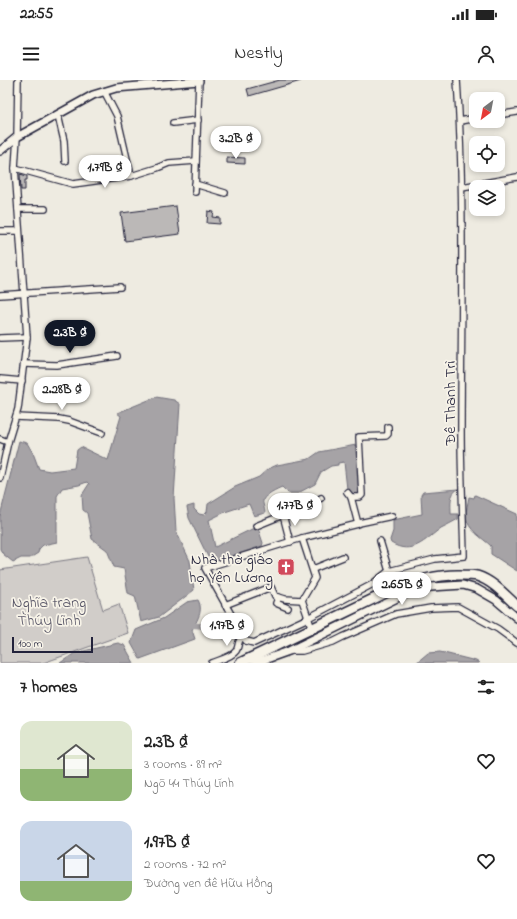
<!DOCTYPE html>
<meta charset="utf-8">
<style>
:root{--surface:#fff;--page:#f2f2f2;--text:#222;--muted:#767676;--accent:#111827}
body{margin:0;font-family:"Indie Flower",sans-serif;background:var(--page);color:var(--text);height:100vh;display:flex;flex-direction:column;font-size:15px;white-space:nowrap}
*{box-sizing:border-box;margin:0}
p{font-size:13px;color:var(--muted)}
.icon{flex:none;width:22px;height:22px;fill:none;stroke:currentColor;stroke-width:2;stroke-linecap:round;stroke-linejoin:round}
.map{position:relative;height:583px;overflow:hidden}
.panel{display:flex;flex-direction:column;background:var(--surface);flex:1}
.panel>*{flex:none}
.needle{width:26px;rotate:212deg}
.tools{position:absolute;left:469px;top:12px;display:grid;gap:8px}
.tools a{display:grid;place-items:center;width:36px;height:36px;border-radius:8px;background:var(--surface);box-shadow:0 2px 6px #0003;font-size:20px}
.scale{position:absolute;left:12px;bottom:10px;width:81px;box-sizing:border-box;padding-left:4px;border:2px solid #22223b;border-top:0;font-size:11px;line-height:14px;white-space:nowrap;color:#22223b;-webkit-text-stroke:3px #f7f3e8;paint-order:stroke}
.price{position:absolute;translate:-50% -34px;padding:0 9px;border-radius:14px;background:#fff;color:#222;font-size:13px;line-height:26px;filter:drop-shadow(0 1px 2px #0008)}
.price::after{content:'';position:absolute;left:50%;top:24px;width:12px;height:9px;margin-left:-6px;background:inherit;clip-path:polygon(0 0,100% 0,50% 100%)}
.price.current{background:var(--accent);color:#fff}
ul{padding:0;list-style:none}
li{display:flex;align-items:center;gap:12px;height:100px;padding:0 20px}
li span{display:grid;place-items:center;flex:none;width:112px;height:80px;border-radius:12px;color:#555}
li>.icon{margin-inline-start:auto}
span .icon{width:48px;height:48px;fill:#fffc;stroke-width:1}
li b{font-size:17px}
h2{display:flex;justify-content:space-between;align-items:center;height:48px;padding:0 20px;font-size:17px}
.status{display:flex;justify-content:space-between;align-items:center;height:28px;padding:0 20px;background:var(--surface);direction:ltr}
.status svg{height:11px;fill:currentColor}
header{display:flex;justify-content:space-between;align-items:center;height:52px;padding:0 20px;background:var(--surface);font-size:18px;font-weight:600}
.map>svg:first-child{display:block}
.green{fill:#d1cdc9;stroke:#7a7882}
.water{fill:#a6a3a6;stroke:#716f7b}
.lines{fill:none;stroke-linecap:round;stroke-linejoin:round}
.canal{stroke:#a6a3a6;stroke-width:5.5}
.building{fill:#bbb8b7;stroke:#22223b}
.minor-casing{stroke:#22223b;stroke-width:8}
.tertiary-casing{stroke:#22223b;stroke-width:10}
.primary-casing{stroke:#22223b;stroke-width:12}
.minor{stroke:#f7f3e8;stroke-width:5.5}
.tertiary{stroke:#f7f3e8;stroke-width:7}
.primary{stroke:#f7f3e8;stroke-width:9}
.labels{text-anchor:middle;stroke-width:3.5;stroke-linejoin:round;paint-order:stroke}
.street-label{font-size:16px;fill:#22223b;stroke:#f7f3e8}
.poi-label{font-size:16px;fill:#22223b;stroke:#f7f3e8;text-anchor:end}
.park-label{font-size:16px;fill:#575566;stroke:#f7f3e8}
</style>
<div class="status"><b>22:55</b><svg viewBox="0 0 49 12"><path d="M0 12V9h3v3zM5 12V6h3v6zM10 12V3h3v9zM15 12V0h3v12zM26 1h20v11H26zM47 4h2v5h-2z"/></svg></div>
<header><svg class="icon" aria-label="menu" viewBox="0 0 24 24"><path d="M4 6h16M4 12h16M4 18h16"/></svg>Nestly<svg class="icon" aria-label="person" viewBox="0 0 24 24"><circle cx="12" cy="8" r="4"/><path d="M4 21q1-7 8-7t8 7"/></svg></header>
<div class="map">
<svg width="517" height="583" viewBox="0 0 517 583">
<rect width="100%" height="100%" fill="#eeebe1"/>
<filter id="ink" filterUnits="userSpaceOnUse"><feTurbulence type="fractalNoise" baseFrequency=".025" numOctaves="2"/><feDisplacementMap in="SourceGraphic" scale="8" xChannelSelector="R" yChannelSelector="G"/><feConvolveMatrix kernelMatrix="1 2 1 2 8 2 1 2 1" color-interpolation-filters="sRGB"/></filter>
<g filter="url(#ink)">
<path class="green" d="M 87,477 L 103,530 L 119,524 L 128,553 L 43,583 L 0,583 L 0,490 Z"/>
<g class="water">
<path d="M 156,317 L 174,320 L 180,324 L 174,418 L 176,451 L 190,481 L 194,510 L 159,537 L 141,542 L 135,516 L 128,513 L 124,489 L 114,487 L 107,470 L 92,459 L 87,433 L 83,430 L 82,415 L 89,404 L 87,402 L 79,405 L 62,408 L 57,416 L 57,462 L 43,465 L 39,469 L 38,473 L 30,478 L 21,478 L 13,482 L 3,474 L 0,469 L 0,436 L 19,361 L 27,363 L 33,373 L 39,389 L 50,391 L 74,388 L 77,370 L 81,367 L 108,380 L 121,336 L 117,333 Z"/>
<path d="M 356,365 L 358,367 L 361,412 L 358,415 L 352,415 L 347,409 L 344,382 L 338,383 L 338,385 L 331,386 L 321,392 L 315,404 L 298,413 L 288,413 L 282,407 C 277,409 266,414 263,420 C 262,423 265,429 265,433 L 254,436 L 249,424 L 225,432 L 209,440 L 215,467 L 254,448 L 258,448 L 263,463 L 262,466 L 211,483 L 189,438 L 187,427 L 194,425 L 194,429 L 199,434 L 204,435 L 207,432 L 208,424 L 235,407 L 259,397 L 268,389 L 277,385 L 309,379 L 319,372 Z"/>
<path d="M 458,409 C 449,414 451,424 451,434 L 458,434 L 458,439 C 453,442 447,445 441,448 C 425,460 412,476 391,463 L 390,460 L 393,451 L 393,440 L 422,434 L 421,415 L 423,412 Z"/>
<path d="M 475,415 L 517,434 L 517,491 L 491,474 L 491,466 C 483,458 467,450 466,436 C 466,430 468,423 469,417 L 474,418 Z"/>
<path d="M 198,520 C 204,531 197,540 192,550 L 195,559 L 140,579 L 131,563 L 136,550 L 164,538 L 187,522 Z"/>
<path d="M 118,563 L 124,565 L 134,583 L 60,583 L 75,573 Z"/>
<path d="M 440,572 L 476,581 L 479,583 L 412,583 L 416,583 L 428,573 Z"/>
</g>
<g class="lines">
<path class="canal" d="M 191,545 L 211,547 L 225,557"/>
</g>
<g class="building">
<path d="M 280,0 L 301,0 L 301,1 L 249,16 L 247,9 Z"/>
<path d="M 227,77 L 245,78 L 245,84 L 227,83 Z"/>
<path d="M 20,94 L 27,96 L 27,100 L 25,100 L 25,110 L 21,110 Z"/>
<path d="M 176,126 L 180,154 L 125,161 L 121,133 Z"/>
<path d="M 208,131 L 214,132 L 213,137 L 220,138 L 220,144 L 207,143 Z"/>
</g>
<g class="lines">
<defs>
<g id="minor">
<path d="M 104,11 L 117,36 L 131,96"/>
<path d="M 58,35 L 64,61 L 65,81"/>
<path d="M 498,35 L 517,32"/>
<path d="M 460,41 L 476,38"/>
<path d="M 173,43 L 198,40"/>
<path d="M 15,88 L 73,104 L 131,96 L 157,88 L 169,83 L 196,81"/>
<path d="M 195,104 L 225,113"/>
<path d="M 462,107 L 517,97"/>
<path d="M 195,112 L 199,0"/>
<path d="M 18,129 L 45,129"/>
<path d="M 0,151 L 19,151"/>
<path d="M 0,215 L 120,207"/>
<path d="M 0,258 L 27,257"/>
<path d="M 24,284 L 57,285 L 117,276"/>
<path d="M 0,299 L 22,301"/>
<path d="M 16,337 L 59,339 L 69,341 L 102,353"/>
<path d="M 0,359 L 8,362"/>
<path d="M 0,398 L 8,362 L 18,329 L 27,257 L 15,88 L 17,57 L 18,0"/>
<path d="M 347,412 L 351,417 L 358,444 L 302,458 L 205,488 L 246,561 L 254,563 L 308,538 L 371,505 L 389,491 L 435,479 L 464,476 C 463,434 461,393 461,352 C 461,234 465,117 457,0"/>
<path d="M 351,417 L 360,417 L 362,415 L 359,357 L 386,356 L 388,354 L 388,347"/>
<path d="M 283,435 L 290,462"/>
<path d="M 359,443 L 392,436"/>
<path d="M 256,446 L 283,435 L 302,430 L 321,418"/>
<path d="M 302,458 L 315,498 L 302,520 L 312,549"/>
<path d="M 380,461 L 389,491"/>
<path d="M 313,489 L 343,477"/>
<path d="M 279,517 L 276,523 L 288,528"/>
<path d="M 225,525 L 271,507 L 275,516 L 285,519 L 302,520"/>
<path d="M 290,571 L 302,571 L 333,562 L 343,557 L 396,534 L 431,528 L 458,527 L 498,549 L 517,563"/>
<path d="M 212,583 C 219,580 232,577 236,571 C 240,565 236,563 243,556"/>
</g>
<g id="tertiary">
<path d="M 0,71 L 17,57 L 93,15 L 116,8 L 199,1"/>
<path d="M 247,580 L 261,581 L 289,571 L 405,514 L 431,507 L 463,505 L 477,509 L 496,520 L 517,538"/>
</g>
<path id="primary" d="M 240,583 L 390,511 C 413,501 436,494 462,495 C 467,495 473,495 477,496 C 493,501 505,515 517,526"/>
</defs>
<use href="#minor" class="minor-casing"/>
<use href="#tertiary" class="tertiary-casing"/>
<use href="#primary" class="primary-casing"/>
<use href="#minor" class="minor"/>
<use href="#tertiary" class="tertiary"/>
<use href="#primary" class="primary"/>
</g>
</g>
<defs>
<symbol id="church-square" viewBox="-11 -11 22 22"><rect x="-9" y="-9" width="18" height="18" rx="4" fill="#d1495b" stroke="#f7f3e8"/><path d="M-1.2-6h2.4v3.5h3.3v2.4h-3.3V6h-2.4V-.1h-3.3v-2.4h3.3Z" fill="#fff"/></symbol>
</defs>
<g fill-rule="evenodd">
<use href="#church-square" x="276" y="477" width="20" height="20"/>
</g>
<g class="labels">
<g class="street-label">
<text transform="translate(449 323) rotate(-90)" y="6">Đê Thanh Trì</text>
</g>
<g class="poi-label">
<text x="273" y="484">Nhà thờ giáo<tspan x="273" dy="18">họ Yên Lương</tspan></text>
</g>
<g class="park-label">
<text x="49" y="527">Nghĩa trang<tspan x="49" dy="18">Thúy Lĩnh</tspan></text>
</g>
</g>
</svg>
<div class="tools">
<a><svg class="needle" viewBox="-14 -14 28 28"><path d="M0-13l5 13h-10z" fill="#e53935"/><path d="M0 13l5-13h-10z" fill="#767676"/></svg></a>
<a><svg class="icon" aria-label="locate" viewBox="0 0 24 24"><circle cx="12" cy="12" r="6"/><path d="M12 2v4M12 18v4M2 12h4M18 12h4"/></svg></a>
<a><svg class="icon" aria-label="layers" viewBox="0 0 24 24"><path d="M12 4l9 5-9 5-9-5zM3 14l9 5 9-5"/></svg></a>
</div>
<div class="scale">100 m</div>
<b class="price" style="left:236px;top:80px">3.2B ₫</b>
<b class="price" style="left:105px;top:109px">1.79B ₫</b>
<b class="price current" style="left:70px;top:274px">2.3B ₫</b>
<b class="price" style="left:62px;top:331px">2.28B ₫</b>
<b class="price" style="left:295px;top:447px">1.77B ₫</b>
<b class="price" style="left:402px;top:526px">2.65B ₫</b>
<b class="price" style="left:227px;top:567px">1.97B ₫</b>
</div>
<section class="panel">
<h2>7 homes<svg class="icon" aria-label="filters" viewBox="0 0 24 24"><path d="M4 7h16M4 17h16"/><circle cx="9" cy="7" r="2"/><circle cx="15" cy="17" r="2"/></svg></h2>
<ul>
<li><span style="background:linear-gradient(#dfe7d0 60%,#8fb573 0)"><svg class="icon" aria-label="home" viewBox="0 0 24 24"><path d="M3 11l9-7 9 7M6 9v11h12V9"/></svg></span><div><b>2.3B ₫</b><p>3 rooms · 89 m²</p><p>Ngõ 44 Thúy Lĩnh</p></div><svg class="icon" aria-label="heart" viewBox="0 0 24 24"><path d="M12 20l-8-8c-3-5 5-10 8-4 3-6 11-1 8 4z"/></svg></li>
<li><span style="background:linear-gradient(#c9d6e8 75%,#8fb573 0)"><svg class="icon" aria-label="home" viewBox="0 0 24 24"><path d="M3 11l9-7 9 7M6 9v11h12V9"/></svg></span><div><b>1.97B ₫</b><p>2 rooms · 72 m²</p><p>Đường ven đê Hữu Hồng</p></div><svg class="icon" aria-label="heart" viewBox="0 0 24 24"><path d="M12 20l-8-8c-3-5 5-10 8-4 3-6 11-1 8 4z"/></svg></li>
</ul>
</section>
